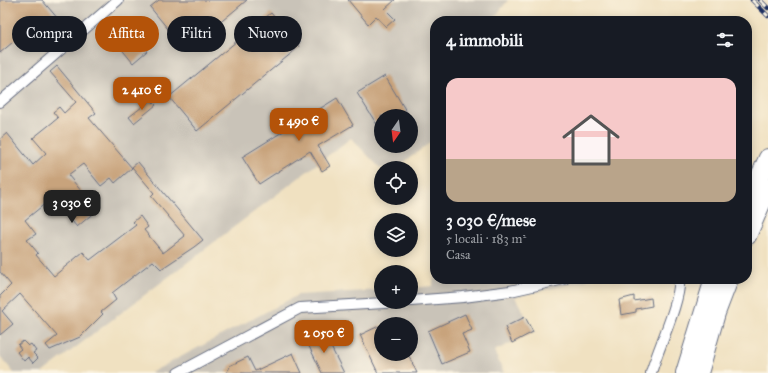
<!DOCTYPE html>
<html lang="it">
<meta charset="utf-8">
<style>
:root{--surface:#171b24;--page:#242831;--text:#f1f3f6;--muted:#9ea1a6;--accent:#b45309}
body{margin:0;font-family:"IM FELL Great Primer",serif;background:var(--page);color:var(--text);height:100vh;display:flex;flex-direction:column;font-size:15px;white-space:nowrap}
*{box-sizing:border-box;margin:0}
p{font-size:13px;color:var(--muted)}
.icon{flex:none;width:22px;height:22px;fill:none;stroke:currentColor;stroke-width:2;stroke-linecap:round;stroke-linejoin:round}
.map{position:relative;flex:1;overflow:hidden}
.details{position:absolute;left:430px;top:16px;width:322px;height:268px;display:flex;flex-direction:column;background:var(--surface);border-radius:16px;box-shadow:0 2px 10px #0003}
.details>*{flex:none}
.hud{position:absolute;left:12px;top:16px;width:358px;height:36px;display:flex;gap:8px}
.needle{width:26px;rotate:194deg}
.controls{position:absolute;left:374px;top:109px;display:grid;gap:8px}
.controls a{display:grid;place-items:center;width:44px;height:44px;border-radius:50%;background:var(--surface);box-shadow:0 2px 10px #0003;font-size:20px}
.price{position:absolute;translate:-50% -34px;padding:0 9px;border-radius:8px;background:var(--accent);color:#fff;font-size:13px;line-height:26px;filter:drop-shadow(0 1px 2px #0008)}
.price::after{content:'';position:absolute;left:50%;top:24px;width:12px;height:9px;margin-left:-6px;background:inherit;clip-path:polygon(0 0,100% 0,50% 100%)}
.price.active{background:#222;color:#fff}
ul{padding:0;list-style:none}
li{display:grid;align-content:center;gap:8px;height:212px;padding:0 16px}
li span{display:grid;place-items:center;height:124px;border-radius:12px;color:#555}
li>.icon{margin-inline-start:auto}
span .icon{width:72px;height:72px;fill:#fffc;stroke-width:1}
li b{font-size:17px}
h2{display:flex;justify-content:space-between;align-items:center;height:48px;padding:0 16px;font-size:17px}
.tag{padding:0 14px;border-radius:18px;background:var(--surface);box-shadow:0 2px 10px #0003;font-size:14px;line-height:36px}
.tag.active{background:var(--accent);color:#fff}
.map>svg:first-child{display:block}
.industrial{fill:#c9c3b8;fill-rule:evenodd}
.building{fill:#c8a37c}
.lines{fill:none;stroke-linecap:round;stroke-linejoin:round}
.street-casing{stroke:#666d81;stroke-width:12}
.highway-casing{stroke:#666d81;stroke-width:20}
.street{stroke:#fff;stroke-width:10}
.highway{stroke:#fff;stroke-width:18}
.rail-casing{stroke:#1b2f5e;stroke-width:4.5}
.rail{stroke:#fcf5e5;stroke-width:3;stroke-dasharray:9;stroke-linecap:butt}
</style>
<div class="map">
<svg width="768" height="373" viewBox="0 0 768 373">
<rect width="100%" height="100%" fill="#fcf5e5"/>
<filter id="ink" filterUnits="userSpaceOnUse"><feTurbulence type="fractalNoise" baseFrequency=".025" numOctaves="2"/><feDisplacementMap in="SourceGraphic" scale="8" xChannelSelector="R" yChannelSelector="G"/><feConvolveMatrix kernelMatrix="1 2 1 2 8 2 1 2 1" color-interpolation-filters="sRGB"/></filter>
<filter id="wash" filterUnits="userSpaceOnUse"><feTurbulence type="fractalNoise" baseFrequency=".012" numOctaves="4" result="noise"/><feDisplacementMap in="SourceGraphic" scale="16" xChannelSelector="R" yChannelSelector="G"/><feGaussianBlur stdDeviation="0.9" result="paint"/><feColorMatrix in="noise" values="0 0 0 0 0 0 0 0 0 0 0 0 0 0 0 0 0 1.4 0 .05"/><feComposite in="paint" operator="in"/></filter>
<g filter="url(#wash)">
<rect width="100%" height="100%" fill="#f0e1c1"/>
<g class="industrial">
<path d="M 0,0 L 508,0 L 492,21 L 435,21 L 435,139 L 396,168 L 381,168 L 381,169 L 351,138 L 42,373 L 14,373 L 0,356 ZM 381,116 L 411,116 L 411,146 L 381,146 Z"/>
<path d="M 435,240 L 435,279 L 592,279 L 515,297 L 535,332 L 494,351 L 504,373 L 150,373 L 298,295 L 381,290 L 381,302 L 411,302 L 411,288 L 433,286 ZM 381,324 L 411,324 L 411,354 L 381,354 Z"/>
</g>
<g id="blocks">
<g class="building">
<path d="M 0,0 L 42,0 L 59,20 L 34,41 L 26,31 L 0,53 Z"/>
<path d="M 159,0 L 247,0 L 186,51 L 150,7 Z"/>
<path d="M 348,0 L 395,0 L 385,9 L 395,19 L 386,27 L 376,16 L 368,24 Z"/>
<path d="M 271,13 L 286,31 L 288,29 L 300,43 L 298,45 L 299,47 L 197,131 L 169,97 Z"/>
<path d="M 132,27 L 148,46 L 145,48 L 147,51 L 133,63 L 115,41 Z"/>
<path d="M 57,66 L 96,113 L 89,118 L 132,168 L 115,183 L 111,178 L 101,186 L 83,164 L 68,175 L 97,210 L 77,227 L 52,198 L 25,220 L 36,234 L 27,240 L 38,253 L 36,255 L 54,276 L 83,252 L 90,260 L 136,225 L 133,222 L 140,216 L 148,227 L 144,230 L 163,253 L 185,236 L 151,196 L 154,193 L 132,167 L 138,162 L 203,240 L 194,247 L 161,269 L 153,261 L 112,293 L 116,300 L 101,312 L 103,314 L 80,337 L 50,350 L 46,345 L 57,336 L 20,294 L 2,311 L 13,324 L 0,335 L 0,296 L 11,285 L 0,272 L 0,139 L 7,133 L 33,165 L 46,153 L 33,138 L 58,118 L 53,112 L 59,107 L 64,113 L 76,102 L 50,72 Z"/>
<path d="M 385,76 L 409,116 L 381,116 L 381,131 L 357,93 Z"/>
<path d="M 337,98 L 353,125 L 318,146 L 330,166 L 322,171 L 310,151 L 259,184 L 242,157 Z"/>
<path d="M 151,100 L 156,105 L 134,123 L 129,117 Z"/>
<path d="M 634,296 L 634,301 L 651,298 L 652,306 L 636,309 L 636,312 L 621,315 L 619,300 Z"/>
<path d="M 465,314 L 472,330 L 462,334 L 470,352 L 442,364 L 428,331 Z"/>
<path d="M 525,317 L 533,332 L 512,343 L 505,327 Z"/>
<path d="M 381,325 L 381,354 L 408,354 L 417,373 L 378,373 L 360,335 Z"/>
<path d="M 323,331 L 344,373 L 322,373 L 306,340 Z"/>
<path d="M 23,341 L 28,346 L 31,344 L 36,351 L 33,353 L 38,358 L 33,363 L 28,357 L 24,361 L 17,352 L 21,349 L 18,345 Z"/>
<path d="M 293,353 L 302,373 L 226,373 L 230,367 L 229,366 L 248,357 L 255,371 Z"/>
</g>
</g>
</g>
<g filter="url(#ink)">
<use href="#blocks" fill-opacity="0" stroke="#666d81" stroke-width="1"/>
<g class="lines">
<defs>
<g id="street">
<path d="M 0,102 L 118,0"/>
<path d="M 411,301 L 463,297 L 510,291 L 564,279"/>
<path d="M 178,373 L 300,308 L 401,302"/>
<path d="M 651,373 C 657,351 682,298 679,279"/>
</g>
<g id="highway">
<path d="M 748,203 L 768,158"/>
<path d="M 747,236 L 768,188"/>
<path d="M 685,373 L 714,279"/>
<path d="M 699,373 L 716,313 L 729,279"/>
</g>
</defs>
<use href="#street" class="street-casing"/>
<use href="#highway" class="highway-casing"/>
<use href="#street" class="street"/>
<use href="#highway" class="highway"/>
<defs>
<g id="rail">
<path d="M 752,0 L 768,16"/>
<path d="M 760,0 L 768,8"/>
</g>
</defs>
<use href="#rail" class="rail-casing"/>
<use href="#rail" class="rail"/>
</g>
</g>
</svg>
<div class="controls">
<a><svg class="needle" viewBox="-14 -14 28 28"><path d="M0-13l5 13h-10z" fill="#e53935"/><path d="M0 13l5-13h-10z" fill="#9ea1a6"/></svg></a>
<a><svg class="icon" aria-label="locate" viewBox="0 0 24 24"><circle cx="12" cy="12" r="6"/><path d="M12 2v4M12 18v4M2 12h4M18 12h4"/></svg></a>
<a><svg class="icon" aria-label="layers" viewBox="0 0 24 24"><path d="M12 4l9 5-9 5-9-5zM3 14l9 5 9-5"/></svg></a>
<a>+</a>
<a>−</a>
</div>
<b class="price" style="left:142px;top:111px">2 410 €</b>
<b class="price" style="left:299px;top:142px">1 490 €</b>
<b class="price active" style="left:72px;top:224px">3 030 €</b>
<b class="price" style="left:324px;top:354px">2 050 €</b>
<div class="hud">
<a class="tag">Compra</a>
<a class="tag active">Affitta</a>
<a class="tag">Filtri</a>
<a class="tag">Nuovo</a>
</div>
<section class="details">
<h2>4 immobili<svg class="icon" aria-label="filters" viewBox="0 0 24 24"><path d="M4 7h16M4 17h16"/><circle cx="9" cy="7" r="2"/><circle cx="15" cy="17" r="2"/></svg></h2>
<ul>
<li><span style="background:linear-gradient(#f6c9c9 65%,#b9a48a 0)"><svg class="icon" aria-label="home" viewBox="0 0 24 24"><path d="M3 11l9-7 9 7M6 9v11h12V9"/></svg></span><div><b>3 030 €/mese</b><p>5 locali · 183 m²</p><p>Casa</p></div></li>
</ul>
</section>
</div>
